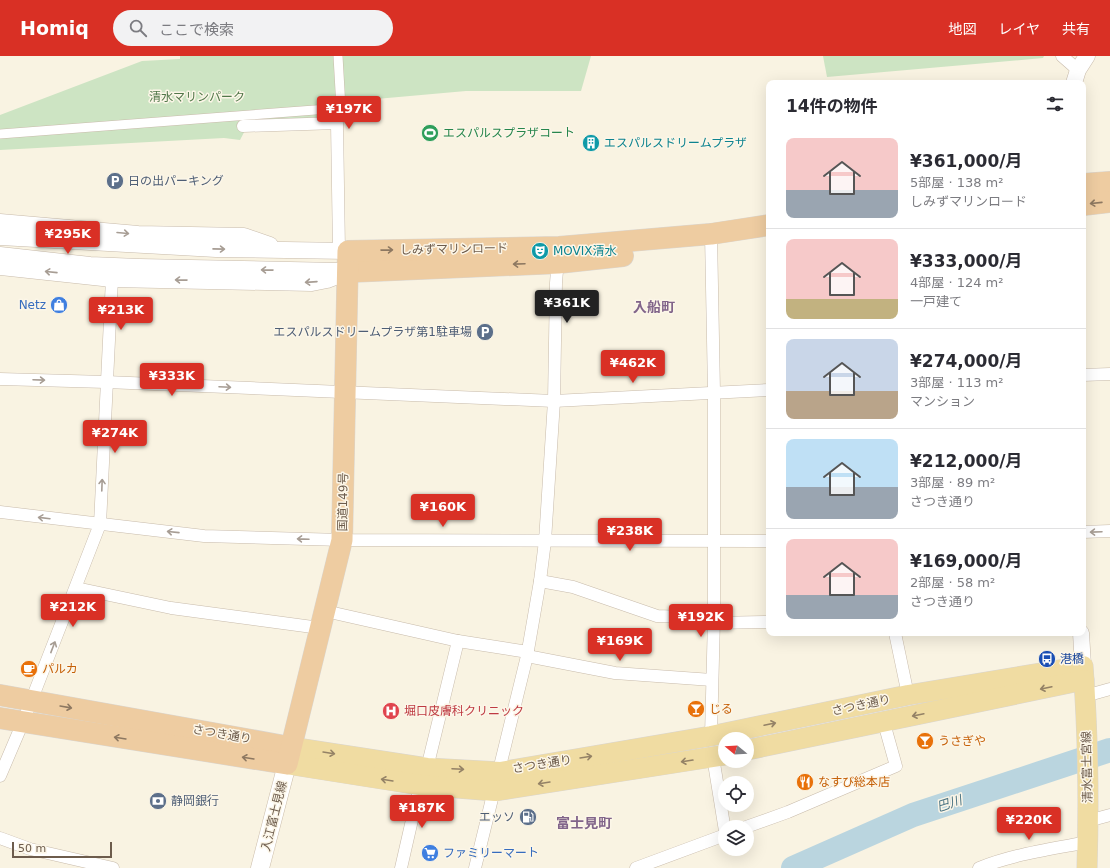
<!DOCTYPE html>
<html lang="ja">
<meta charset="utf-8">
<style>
:root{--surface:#fff;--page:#f2f2f3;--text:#2b2b33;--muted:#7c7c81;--line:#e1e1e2;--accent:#d93025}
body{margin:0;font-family:"DejaVu Sans","Noto Sans JP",sans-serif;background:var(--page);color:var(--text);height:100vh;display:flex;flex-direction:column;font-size:15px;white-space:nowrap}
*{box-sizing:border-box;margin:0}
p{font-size:13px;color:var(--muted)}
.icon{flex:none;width:22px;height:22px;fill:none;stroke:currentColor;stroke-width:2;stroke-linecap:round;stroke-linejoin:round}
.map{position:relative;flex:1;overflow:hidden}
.drawer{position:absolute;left:766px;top:24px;width:320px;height:556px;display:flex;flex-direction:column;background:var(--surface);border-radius:8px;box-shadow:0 4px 16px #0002}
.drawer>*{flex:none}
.needle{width:26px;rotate:288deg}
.fabs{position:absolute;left:718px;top:676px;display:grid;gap:8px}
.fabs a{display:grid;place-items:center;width:36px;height:36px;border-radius:50%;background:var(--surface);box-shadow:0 4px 16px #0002;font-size:20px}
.scale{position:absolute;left:12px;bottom:10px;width:100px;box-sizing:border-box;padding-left:4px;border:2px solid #6d5c4c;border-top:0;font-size:11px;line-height:14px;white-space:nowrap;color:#6d5c4c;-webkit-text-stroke:3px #fcf6e8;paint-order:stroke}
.price{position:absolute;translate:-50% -34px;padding:0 9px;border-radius:4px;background:var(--accent);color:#fff;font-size:13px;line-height:26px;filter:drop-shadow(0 1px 2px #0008)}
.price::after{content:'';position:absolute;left:50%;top:24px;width:12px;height:9px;margin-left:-6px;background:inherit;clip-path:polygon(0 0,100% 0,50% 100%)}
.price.current{background:#222;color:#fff}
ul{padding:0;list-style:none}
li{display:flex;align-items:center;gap:12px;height:100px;padding:0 20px}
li+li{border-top:1px solid var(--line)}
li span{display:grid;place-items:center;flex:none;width:112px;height:80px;border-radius:8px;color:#555}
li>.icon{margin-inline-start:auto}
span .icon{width:48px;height:48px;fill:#fffc;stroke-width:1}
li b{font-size:17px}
h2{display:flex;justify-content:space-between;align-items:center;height:48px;padding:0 20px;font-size:17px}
header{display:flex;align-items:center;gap:24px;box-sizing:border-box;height:56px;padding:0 20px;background:var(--accent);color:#fff}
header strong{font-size:19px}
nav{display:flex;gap:22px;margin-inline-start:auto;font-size:14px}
.search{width:280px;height:36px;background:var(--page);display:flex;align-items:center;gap:10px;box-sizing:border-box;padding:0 14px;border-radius:22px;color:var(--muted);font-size:15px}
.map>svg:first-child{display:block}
.green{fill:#cde4c3}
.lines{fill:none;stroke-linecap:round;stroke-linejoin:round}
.river{stroke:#bad5df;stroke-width:24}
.pedestrian-casing{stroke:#c8bbab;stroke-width:10}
.minor-casing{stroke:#c8bbab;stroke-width:13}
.tertiary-casing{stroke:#c8bbab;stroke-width:17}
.secondary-casing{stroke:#cbbca9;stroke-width:19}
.primary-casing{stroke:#d9d5d0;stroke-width:21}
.trunk-casing{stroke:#d9d5d0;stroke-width:22}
.pedestrian{stroke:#fff;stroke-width:9}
.minor{stroke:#fff;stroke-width:12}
.tertiary{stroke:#fff;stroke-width:16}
.secondary{stroke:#fff;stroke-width:18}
.primary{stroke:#f0dca2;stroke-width:20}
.trunk{stroke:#eecca1;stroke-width:21}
.oneway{stroke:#8d7861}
.oneway2{stroke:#a79d94}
.oneway3{stroke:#948266}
.labels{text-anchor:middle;stroke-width:3;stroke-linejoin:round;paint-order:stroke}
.park-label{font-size:12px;fill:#517749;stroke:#fcf6e8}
.leisure-label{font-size:12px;fill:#27864d;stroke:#fcf6e8;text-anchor:start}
.culture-label{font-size:12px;fill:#0d838f;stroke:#fcf6e8;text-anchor:start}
.service-label{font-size:12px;fill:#4e5e75;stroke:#fcf6e8;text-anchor:start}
.street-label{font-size:12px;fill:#6d5c4c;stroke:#fcf6e8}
.shop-label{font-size:12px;fill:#366cbe;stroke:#fcf6e8;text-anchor:end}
.transit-label{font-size:12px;fill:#164399;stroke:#fcf6e8;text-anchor:start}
.food-label{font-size:12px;fill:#c56008;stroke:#fcf6e8;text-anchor:start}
.health-label{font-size:12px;fill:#be3a42;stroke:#fcf6e8;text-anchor:start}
.water-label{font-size:13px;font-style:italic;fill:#4c7584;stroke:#fcf6e8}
.quarter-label{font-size:14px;font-weight:bold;fill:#81648a;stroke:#fcf6e8}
</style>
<header>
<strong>Homiq</strong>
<div class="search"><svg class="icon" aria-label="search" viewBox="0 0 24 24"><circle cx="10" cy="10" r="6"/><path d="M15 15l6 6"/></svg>ここで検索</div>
<nav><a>地図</a><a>レイヤ</a><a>共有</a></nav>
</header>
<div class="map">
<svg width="1110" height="812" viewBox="0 0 1110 812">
<rect width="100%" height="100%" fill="#f9f3e2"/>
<g class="green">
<path d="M 180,0 L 591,0 L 581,35 L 466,35 L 365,44 L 349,63 L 251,63 L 240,84 L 224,82 L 0,94 L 0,59 L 142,5 L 180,3 Z"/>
<path d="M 823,0 L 1044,0 L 1043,2 L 827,21 Z"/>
</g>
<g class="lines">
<path class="river" d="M 793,812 L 913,759 L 1110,694"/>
<defs>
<path id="pedestrian" d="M 0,78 L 341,52 L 338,0"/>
<g id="minor">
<path d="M 1062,0 L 1078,14"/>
<path d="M 243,70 L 337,67 L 339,195"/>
<path d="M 711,178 L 714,336 L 714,562 L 711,680"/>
<path d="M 1083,319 L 1110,318"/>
<path d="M 0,323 L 106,326 L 554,345 L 769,334"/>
<path d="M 0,456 L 204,480 L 342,484 L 769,485"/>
<path d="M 1083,476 L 1110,475"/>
<path d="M 540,525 L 573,531 L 657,560 L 714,562"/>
<path d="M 76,532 L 171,552 L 320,572"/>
<path d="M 325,555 L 458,585 L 528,596"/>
<path d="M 713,567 L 769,566"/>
<path d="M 895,577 L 908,639"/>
<path d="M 527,600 L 615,617 L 712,624"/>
<path d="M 1085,640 L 1110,633"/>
<path d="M 713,701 L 725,775"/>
<path d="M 427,712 L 458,585"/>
<path d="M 0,720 L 23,666 L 100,468 L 112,223"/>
<path d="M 1088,765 L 1110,759"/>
<path d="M 746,771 L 788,756 L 896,710 L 884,667"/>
<path d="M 0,782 L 30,793 L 113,812"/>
<path d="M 401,812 L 420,729"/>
<path d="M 475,812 L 527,600 L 540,525 L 545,485 L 554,345 L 556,227 L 558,202"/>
<path d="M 636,812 L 725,779"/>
<path d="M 979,812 C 1014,798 1051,793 1088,786"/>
</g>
<g id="tertiary">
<path d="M 1074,27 L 1078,14 L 1087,0"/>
<path d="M 0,166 L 138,178 L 244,180 L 270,189"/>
<path d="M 0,181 L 216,193 L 348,195"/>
<path d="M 0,199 L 90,209 L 139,211 L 338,215"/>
<path d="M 0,211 L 112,223 L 312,227 L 327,224 L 348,216"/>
<path d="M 1081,577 L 1083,610"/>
</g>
<path id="secondary" d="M 260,812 L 287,708"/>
<g id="primary">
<path d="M 290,691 L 427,712 L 500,716 L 711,680 L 908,639 L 1083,610 C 1088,677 1089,745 1087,812"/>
<path d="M 747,694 L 1084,624"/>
<path d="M 287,708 L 420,729 L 495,735 L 725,699"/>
</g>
<g id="trunk">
<path d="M 1083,128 L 1110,126"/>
<path d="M 1083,149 L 1110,146"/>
<path d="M 348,216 L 558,207 L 623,200"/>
<path d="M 0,639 L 290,691"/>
<path d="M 0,662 L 287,708 L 342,484 L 348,195 L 559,191 L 711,178 L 769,169"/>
</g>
</defs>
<use href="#pedestrian" class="pedestrian-casing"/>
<use href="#minor" class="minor-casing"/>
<use href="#tertiary" class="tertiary-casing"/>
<use href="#secondary" class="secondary-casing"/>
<use href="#primary" class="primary-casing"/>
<use href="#trunk" class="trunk-casing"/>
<use href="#pedestrian" class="pedestrian"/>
<use href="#minor" class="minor"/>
<use href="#tertiary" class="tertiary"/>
<use href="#secondary" class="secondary"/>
<use href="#primary" class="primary"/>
<use href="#trunk" class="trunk"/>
</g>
<defs><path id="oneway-shaft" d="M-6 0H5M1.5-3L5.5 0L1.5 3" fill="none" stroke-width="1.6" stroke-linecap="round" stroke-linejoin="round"/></defs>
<g class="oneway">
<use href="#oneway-shaft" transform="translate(1096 147) rotate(174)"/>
<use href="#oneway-shaft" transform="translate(387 194) rotate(-1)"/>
<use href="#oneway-shaft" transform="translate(519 208) rotate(178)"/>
<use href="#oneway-shaft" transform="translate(66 651) rotate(10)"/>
<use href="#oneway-shaft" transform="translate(120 682) rotate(-171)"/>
<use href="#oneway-shaft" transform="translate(248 702) rotate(-171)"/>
</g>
<g class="oneway2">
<use href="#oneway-shaft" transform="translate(123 177) rotate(5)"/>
<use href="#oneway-shaft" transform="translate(219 193) rotate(1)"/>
<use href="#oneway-shaft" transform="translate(267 214) rotate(-179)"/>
<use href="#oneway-shaft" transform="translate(51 216) rotate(-174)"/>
<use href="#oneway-shaft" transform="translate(181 224) rotate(-179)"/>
<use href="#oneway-shaft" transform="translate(311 226) rotate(176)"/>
<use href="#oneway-shaft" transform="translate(39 324) rotate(2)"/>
<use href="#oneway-shaft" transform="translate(225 331) rotate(3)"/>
<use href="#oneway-shaft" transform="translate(102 429) rotate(-88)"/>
<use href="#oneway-shaft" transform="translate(44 462) rotate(-173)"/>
<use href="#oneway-shaft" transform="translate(173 476) rotate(-174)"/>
<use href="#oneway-shaft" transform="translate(1096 476) rotate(178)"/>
<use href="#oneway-shaft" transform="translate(303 483) rotate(-178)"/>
<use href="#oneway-shaft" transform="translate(53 591) rotate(-69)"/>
</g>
<g class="oneway3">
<use href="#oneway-shaft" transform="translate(1046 632) rotate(168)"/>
<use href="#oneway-shaft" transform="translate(918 659) rotate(168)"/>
<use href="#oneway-shaft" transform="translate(770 668) rotate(-12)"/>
<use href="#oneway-shaft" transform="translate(329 697) rotate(9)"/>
<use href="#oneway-shaft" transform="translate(586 701) rotate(-9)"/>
<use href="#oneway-shaft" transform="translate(687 705) rotate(171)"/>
<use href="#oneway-shaft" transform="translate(458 713) rotate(3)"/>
<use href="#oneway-shaft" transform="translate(387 724) rotate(-171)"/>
<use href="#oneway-shaft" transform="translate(544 727) rotate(171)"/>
</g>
<defs>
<symbol id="stadium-disc" viewBox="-11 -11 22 22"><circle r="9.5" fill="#2e9e5b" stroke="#fcf6e8"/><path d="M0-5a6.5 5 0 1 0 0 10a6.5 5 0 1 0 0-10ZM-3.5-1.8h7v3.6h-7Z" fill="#fff"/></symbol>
<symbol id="building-disc" viewBox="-11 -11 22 22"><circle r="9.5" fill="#0f9aa8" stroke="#fcf6e8"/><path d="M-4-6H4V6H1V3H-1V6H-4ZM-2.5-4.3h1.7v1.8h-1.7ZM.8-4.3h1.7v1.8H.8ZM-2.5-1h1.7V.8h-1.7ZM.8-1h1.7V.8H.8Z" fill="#fff"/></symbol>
<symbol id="parking-disc" viewBox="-11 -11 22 22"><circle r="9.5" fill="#5c6f8a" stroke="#fcf6e8"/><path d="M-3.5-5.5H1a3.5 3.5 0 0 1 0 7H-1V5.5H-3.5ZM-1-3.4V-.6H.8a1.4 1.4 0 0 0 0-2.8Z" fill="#fff"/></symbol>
<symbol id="theatre-disc" viewBox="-11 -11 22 22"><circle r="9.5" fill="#0f9aa8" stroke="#fcf6e8"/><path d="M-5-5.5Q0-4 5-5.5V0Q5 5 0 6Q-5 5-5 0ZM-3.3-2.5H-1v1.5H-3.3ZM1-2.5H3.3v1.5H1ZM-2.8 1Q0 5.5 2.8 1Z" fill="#fff"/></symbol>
<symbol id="shop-disc" viewBox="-11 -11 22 22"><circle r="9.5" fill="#3f7fe0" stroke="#fcf6e8"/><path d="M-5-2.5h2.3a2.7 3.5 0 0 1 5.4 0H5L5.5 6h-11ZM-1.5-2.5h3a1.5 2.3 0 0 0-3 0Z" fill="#fff"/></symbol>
<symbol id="bus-disc" viewBox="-11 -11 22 22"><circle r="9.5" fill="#1a4fb4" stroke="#fcf6e8"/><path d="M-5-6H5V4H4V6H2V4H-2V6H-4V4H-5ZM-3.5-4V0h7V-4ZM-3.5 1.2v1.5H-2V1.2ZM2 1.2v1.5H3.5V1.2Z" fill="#fff"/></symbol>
<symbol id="cafe-disc" viewBox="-11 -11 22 22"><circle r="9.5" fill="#e8710a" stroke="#fcf6e8"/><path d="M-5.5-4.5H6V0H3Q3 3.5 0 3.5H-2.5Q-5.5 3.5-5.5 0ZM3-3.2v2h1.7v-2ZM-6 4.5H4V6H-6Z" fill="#fff"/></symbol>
<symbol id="bar-disc" viewBox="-11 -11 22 22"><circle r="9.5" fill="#e8710a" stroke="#fcf6e8"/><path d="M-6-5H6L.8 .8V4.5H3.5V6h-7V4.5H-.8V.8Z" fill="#fff"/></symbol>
<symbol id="hospital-disc" viewBox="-11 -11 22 22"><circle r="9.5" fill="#e0444e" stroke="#fcf6e8"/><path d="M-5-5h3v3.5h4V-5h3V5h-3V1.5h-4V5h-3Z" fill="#fff"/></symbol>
<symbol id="restaurant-disc" viewBox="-11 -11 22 22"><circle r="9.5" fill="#e8710a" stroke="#fcf6e8"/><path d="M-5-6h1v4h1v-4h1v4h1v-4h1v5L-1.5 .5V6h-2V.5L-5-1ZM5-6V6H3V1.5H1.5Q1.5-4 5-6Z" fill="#fff"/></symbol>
<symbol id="bank-disc" viewBox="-11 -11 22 22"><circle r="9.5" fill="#5c6f8a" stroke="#fcf6e8"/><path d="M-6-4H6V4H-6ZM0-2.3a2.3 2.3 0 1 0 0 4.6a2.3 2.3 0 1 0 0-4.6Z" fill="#fff"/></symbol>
<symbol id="fuel-disc" viewBox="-11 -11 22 22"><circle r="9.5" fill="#5c6f8a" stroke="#fcf6e8"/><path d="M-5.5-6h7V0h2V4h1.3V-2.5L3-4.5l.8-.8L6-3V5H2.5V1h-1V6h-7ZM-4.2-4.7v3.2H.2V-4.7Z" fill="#fff"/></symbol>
<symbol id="supermarket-disc" viewBox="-11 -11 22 22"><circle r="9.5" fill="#3f7fe0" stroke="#fcf6e8"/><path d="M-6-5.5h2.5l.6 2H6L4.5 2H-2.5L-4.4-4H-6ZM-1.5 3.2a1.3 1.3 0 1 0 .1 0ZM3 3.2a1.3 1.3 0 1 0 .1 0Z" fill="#fff"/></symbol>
</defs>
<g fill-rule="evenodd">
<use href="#stadium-disc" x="420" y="67" width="20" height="20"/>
<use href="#building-disc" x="581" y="77" width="20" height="20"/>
<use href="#parking-disc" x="105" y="115" width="20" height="20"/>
<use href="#theatre-disc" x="530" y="185" width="20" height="20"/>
<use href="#shop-disc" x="49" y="239" width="20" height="20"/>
<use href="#parking-disc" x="475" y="266" width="20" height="20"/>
<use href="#bus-disc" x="1037" y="593" width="20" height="20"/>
<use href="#cafe-disc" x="19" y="603" width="20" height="20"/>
<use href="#bar-disc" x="686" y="643" width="20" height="20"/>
<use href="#hospital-disc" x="381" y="645" width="20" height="20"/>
<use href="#bar-disc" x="915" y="675" width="20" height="20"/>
<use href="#restaurant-disc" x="795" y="716" width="20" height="20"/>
<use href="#bank-disc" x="148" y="735" width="20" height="20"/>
<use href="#fuel-disc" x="518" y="751" width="20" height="20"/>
<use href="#supermarket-disc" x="420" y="787" width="20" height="20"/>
</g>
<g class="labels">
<g class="park-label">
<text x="197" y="45">清水マリンパーク</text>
</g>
<g class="leisure-label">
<text x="443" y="81">エスパルスプラザコート</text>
</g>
<g class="culture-label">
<text x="604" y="91">エスパルスドリームプラザ</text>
<text x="553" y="199">MOVIX清水</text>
</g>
<g class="service-label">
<text x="128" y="129">日の出パーキング</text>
<text x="472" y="280" text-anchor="end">エスパルスドリームプラザ第1駐車場</text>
<text x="171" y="749">静岡銀行</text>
<text x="515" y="765" text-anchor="end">エッソ</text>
</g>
<g class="street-label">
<text transform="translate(454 193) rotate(-1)" y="4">しみずマリンロード</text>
<text transform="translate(343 446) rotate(-89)" y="4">国道149号</text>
<text transform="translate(861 649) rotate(-12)" y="4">さつき通り</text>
<text transform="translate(222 678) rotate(10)" y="4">さつき通り</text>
<text transform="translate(542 708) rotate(-9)" y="4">さつき通り</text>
<text transform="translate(1087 711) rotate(-91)" y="4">清水富士宮線</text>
<text transform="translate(274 760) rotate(-76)" y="4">入江富士見線</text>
</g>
<g class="shop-label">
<text x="46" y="253">Netz</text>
<text x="443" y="801" text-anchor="start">ファミリーマート</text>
</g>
<g class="transit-label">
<text x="1060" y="607">港橋</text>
</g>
<g class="food-label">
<text x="42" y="617">パルカ</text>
<text x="709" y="657">じる</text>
<text x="938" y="689">うさぎや</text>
<text x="818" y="730">なすび総本店</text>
</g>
<g class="health-label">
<text x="404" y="659">堀口皮膚科クリニック</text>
</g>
<g class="water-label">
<text transform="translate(949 747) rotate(-18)" y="5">巴川</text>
</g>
<g class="quarter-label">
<text x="654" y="256">入船町</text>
<text x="584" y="772">富士見町</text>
</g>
</g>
</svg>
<div class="fabs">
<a><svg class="needle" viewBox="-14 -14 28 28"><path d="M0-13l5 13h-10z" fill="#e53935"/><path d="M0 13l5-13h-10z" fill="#7c7c81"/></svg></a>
<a><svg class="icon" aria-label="locate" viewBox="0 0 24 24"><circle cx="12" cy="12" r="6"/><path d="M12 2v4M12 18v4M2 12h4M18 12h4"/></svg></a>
<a><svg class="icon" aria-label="layers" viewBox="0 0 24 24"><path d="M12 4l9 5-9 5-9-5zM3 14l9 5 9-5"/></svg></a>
</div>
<div class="scale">50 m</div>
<b class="price" style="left:349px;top:74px">¥197K</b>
<b class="price" style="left:68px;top:199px">¥295K</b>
<b class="price current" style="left:567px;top:268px">¥361K</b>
<b class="price" style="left:121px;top:275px">¥213K</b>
<b class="price" style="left:633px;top:328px">¥462K</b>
<b class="price" style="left:172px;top:341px">¥333K</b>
<b class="price" style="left:115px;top:398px">¥274K</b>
<b class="price" style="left:443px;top:472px">¥160K</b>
<b class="price" style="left:630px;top:496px">¥238K</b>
<b class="price" style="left:73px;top:572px">¥212K</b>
<b class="price" style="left:701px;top:582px">¥192K</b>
<b class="price" style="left:620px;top:606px">¥169K</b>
<b class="price" style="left:422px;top:773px">¥187K</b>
<b class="price" style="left:1029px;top:785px">¥220K</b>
<section class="drawer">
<h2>14件の物件<svg class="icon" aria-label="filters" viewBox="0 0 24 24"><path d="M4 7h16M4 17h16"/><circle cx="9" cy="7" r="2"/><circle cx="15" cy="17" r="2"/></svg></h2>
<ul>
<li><span style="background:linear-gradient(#f6c9c9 65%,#9aa5b1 0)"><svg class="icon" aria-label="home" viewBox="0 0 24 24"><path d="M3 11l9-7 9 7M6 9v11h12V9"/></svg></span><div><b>¥361,000/月</b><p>5部屋 · 138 m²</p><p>しみずマリンロード</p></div></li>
<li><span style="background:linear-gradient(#f6c9c9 75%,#c2b280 0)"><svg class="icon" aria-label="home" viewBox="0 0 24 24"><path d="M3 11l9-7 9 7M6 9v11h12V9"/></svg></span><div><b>¥333,000/月</b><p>4部屋 · 124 m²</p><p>一戸建て</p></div></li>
<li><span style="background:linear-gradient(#c9d6e8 65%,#b9a48a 0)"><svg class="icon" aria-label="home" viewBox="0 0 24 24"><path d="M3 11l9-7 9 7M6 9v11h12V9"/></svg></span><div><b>¥274,000/月</b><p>3部屋 · 113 m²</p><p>マンション</p></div></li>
<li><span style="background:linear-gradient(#bfe0f5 60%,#9aa5b1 0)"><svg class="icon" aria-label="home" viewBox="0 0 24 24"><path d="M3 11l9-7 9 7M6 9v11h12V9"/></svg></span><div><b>¥212,000/月</b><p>3部屋 · 89 m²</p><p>さつき通り</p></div></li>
<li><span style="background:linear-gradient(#f6c9c9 70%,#9aa5b1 0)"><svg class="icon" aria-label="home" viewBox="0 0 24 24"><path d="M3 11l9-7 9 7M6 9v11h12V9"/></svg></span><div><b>¥169,000/月</b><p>2部屋 · 58 m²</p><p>さつき通り</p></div></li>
</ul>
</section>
</div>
